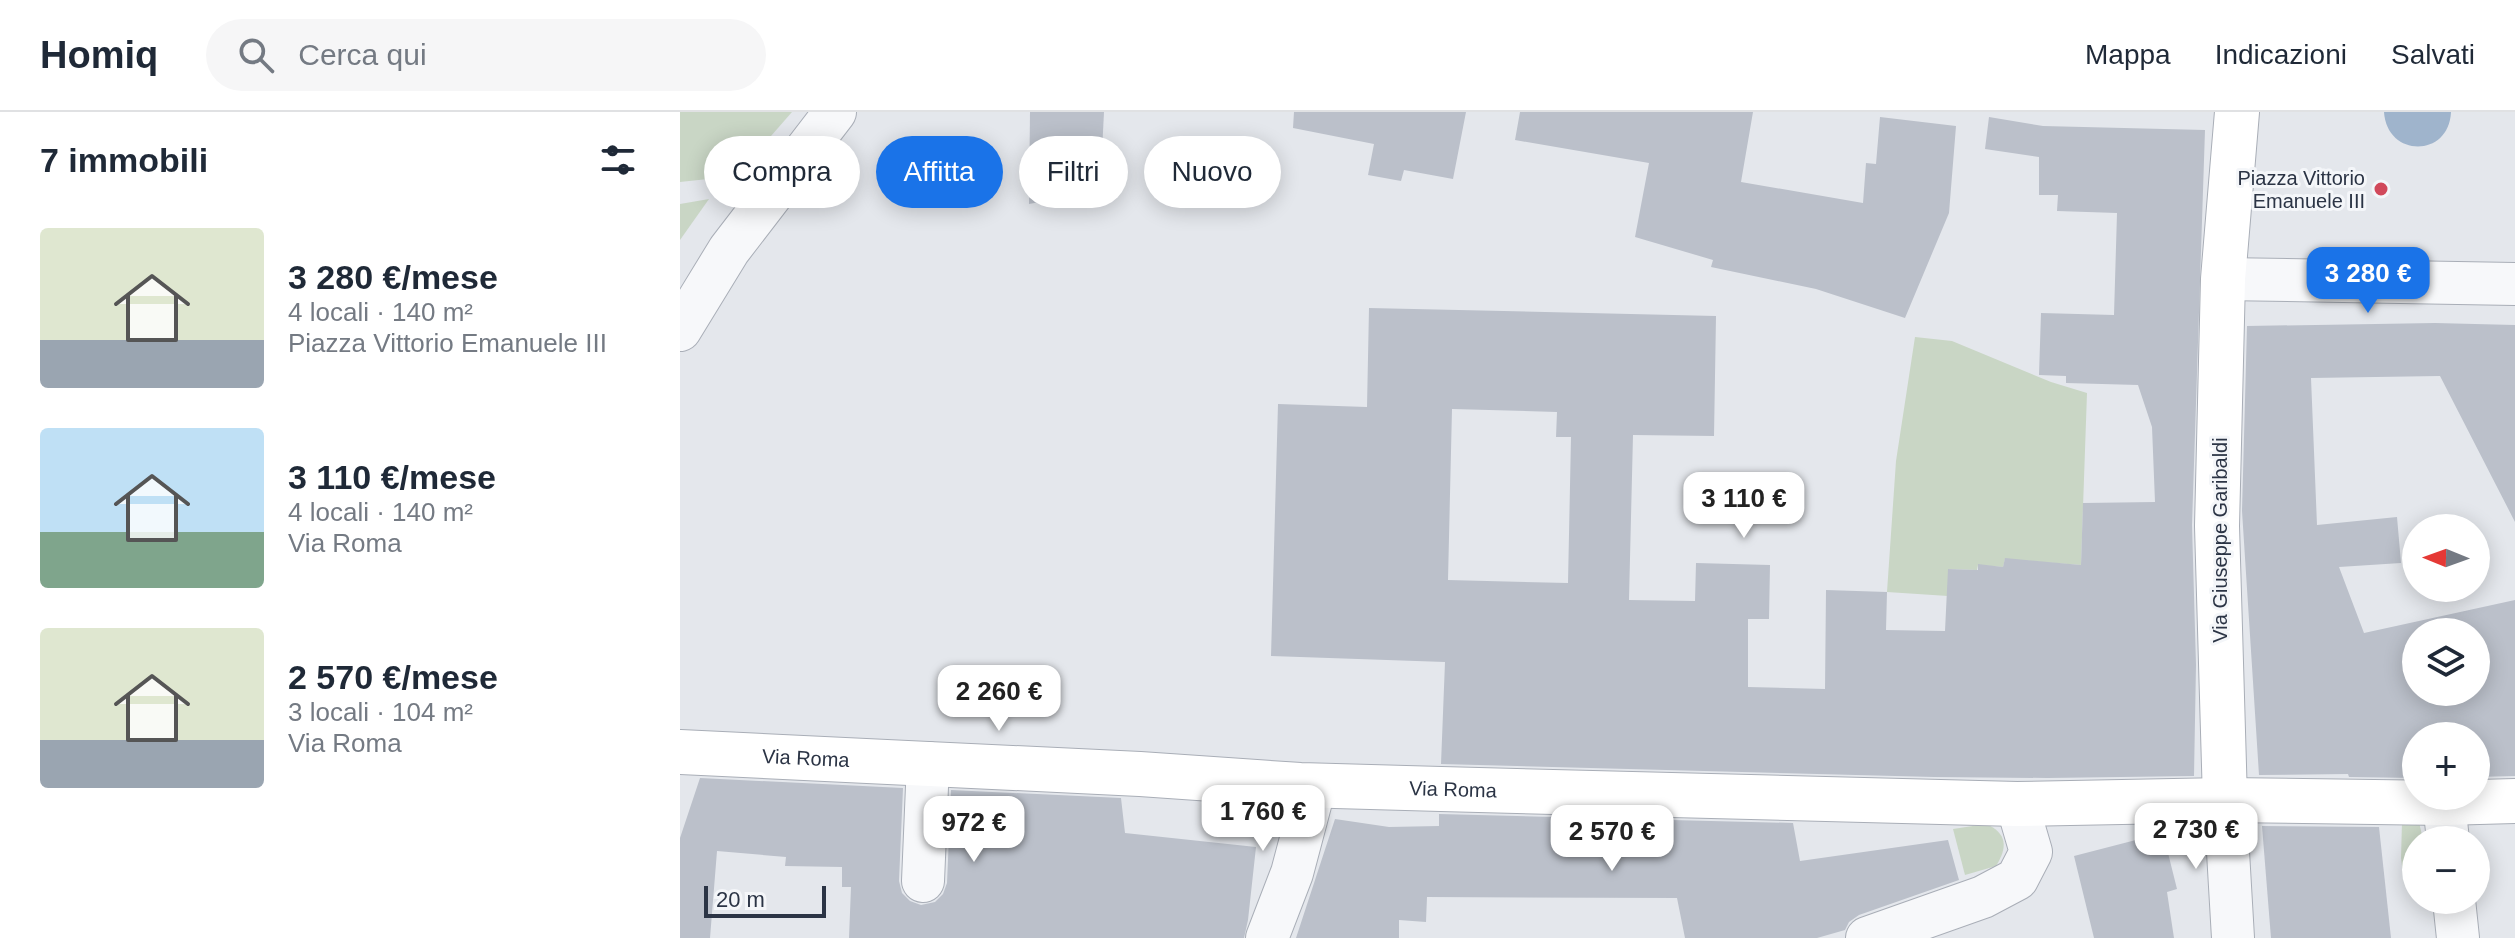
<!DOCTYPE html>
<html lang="it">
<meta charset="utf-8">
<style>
:root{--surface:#fff;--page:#f6f6f7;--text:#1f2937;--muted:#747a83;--line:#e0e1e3;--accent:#1a73e8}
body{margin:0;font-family:Helvetica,sans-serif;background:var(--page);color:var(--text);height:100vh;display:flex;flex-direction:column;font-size:30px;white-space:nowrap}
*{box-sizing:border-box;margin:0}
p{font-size:26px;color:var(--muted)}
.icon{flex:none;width:44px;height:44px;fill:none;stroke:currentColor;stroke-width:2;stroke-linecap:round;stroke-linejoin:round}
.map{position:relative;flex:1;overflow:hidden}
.side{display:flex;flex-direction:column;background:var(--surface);width:680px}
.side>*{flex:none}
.banner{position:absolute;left:24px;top:24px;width:760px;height:72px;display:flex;gap:16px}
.needle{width:52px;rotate:271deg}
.fabs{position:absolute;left:1722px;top:402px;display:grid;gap:16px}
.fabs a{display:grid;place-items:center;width:88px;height:88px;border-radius:50%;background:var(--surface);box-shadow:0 4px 20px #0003;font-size:40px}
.scale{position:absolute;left:24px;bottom:20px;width:122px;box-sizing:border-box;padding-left:8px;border:4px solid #2b3445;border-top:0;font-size:22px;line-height:28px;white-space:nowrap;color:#2b3445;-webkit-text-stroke:6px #f4f6f9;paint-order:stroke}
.price{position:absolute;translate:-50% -68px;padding:0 18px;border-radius:16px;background:#fff;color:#222;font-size:26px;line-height:52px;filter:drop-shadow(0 2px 4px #0008)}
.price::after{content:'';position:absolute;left:50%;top:48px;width:24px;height:18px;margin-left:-12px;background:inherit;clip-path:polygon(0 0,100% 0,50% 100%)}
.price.active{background:var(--accent);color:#fff}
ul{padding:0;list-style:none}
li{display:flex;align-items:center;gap:24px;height:200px;padding:0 40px}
li span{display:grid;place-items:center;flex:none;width:224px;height:160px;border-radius:8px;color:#555}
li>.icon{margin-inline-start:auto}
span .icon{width:96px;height:96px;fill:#fffc;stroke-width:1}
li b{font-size:34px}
h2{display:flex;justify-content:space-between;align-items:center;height:96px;padding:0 40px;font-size:34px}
.chip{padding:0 28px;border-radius:36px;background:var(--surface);box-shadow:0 4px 20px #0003;font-size:28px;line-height:72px}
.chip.active{background:var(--accent);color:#fff}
header{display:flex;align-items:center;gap:48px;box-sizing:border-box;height:112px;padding:0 40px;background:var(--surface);border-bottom:2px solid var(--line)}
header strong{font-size:38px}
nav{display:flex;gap:44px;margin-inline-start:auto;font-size:28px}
.search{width:560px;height:72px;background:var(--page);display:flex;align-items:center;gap:20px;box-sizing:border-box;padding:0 28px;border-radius:44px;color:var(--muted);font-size:30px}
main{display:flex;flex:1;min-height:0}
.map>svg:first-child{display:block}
.green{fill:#c9d6c5}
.water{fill:#9fb4cc}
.building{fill:#bbc0ca;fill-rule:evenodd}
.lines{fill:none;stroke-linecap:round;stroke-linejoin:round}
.street-casing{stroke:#a9aeb7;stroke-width:44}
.secondary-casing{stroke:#a9aeb7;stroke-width:46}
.street{stroke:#f7f8fa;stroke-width:42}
.secondary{stroke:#fff;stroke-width:44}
.poi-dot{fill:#d1495b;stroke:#f4f6f9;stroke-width:3}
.labels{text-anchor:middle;stroke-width:6;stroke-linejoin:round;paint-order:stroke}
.poi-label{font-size:20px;fill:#2b3445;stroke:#f4f6f9;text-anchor:end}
.street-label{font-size:20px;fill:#2b3445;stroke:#f4f6f9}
</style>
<header>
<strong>Homiq</strong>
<div class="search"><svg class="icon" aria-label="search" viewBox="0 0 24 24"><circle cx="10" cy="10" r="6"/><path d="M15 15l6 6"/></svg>Cerca qui</div>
<nav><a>Mappa</a><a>Indicazioni</a><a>Salvati</a></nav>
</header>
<main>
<section class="side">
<h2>7 immobili<svg class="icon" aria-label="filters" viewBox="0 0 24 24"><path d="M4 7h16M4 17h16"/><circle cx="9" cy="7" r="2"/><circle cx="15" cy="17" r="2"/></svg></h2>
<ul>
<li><span style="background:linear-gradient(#dfe7d0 70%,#9aa5b1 0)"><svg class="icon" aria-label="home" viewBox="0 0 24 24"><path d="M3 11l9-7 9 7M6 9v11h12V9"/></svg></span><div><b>3 280 €/mese</b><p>4 locali · 140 m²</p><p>Piazza Vittorio Emanuele III</p></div></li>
<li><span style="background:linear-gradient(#bfe0f5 65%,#7fa58c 0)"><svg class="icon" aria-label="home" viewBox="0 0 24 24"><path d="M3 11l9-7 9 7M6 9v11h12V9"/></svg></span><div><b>3 110 €/mese</b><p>4 locali · 140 m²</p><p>Via Roma</p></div></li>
<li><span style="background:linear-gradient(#dfe7d0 70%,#9aa5b1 0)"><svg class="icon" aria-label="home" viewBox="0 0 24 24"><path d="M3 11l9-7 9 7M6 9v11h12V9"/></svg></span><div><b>2 570 €/mese</b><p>3 locali · 104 m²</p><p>Via Roma</p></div></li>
</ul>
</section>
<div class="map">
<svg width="1835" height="826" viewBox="0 0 1835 826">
<rect width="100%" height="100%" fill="#e4e7ec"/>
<g class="green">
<path d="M 0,0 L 112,0 L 56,64 L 0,70 Z"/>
<path d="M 29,87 L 0,128 L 0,92 Z"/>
<path d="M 1235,225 L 1272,229 L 1371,270 L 1407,281 L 1401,453 L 1325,447 L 1323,455 L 1298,453 L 1297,458 L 1269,457 L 1268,484 L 1207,480 L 1216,349 Z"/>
<path d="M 1738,705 L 1743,728 L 1736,728 L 1736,768 L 1724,770 L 1721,746 L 1722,710 Z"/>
<path d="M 1306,712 C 1327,721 1328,735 1316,754 L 1285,763 L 1273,717 Z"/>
</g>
<path class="water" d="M 1704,0 L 1771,0 C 1769,46 1707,46 1704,0 Z"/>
<g class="building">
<path d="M 350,0 L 424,0 L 420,79 L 349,92 Z"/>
<path d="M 614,0 L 786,0 L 773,67 L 724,58 L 721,69 L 688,63 L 694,32 L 613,16 Z"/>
<path d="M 840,0 L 1073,0 L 1061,70 L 1183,91 L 1186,51 L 1196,52 L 1200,5 L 1276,14 L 1269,101 L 1225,206 L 1136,177 L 1031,155 L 1033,148 L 955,125 L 969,51 L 835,28 Z"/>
<path d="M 1309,5 L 1363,14 L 1525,18 L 1512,413 L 1516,553 L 1514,664 L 1367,666 L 1254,665 L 761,652 L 765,550 L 591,544 L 598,292 L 687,295 L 689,196 L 1036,204 L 1034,324 L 953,323 L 949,488 L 1015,489 L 1016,451 L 1090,453 L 1089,507 L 1068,507 L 1068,575 L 1145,577 L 1146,478 L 1207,480 L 1206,518 L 1265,519 L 1268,457 L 1298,458 L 1298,452 L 1323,455 L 1325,446 L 1401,453 L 1403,391 L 1475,390 L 1472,315 L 1458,273 L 1386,271 L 1386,264 L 1359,263 L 1361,201 L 1434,203 L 1437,101 L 1377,99 L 1378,83 L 1359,83 L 1359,45 L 1305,37 ZM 772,297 L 877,300 L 876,325 L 891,325 L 888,471 L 768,468 Z"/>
<path d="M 1755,211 L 1835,213 L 1835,410 L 1760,264 L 1631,266 L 1637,413 L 1717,405 L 1721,451 L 1659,455 L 1684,521 L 1835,488 L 1835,664 L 1796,665 L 1796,624 L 1736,624 L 1736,666 L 1669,665 L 1668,662 L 1579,663 L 1562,399 L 1567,214 ZM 1736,520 L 1796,520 L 1796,580 L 1736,580 Z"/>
<path d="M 20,666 L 223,676 L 219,769 L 222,781 L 230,789 L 241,793 L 255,790 L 263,782 L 267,771 L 271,678 L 441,686 L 445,721 L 576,735 L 568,808 L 564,826 L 169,826 L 171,775 L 162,775 L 162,755 L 105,754 L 106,745 L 37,739 L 30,826 L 0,826 L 0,726 Z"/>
<path d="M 759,702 L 1113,711 L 1120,749 L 1268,728 L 1279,768 L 1179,803 L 1169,810 L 1165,818 L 1137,826 L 1005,826 L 997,786 L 747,785 L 746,810 L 719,808 L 719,826 L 616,826 L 655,707 L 709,715 L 759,714 Z"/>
<path d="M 1582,714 L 1699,715 L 1711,826 L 1591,826 Z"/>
<path d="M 1483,721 L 1497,777 L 1487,780 L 1494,826 L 1414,826 L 1394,744 Z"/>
</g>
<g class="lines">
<defs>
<g id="street">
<path d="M 1543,167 L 1835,172"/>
<path d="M 0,218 L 49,138 L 155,0"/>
<path d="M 1545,688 L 1553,826"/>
<path d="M 1764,691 L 1768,728"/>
<path d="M 243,769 L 248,651"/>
<path d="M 1774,788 L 1778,826"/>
<path d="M 587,826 L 612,761 L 635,674"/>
<path d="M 1187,826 L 1303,785 L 1337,767 L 1351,740 L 1337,692"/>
</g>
<g id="secondary">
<path id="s1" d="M 0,640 L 460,662 L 620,673 L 761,677 L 1337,692 L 1545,688 L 1764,691 L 1835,689"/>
<path d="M 1545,688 L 1537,414 L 1543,167 L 1557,0"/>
</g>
</defs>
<use href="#street" class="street-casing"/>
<use href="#secondary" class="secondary-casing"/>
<use href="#street" class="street"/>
<use href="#secondary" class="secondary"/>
</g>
<circle class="poi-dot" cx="1701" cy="77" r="8"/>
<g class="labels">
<g class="poi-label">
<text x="1685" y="73">Piazza Vittorio<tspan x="1685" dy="23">Emanuele III</tspan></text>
</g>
<g class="street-label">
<text transform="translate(1540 428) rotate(-90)" y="7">Via Giuseppe Garibaldi</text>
<text dy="7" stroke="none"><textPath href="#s1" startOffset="126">Via Roma</textPath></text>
<text dy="7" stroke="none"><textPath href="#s1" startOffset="774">Via Roma</textPath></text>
</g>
</g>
</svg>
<div class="fabs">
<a><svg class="needle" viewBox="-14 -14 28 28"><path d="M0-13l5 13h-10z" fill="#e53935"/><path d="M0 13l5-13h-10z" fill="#747a83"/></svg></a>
<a><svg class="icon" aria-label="layers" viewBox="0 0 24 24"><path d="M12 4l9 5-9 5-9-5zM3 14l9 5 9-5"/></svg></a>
<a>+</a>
<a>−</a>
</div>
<div class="scale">20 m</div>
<b class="price active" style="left:1688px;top:203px">3 280 €</b>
<b class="price" style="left:1064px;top:428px">3 110 €</b>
<b class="price" style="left:319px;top:621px">2 260 €</b>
<b class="price" style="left:583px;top:741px">1 760 €</b>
<b class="price" style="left:294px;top:752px">972 €</b>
<b class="price" style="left:1516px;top:759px">2 730 €</b>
<b class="price" style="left:932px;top:761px">2 570 €</b>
<div class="banner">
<a class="chip">Compra</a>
<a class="chip active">Affitta</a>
<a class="chip">Filtri</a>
<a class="chip">Nuovo</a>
</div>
</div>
</main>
